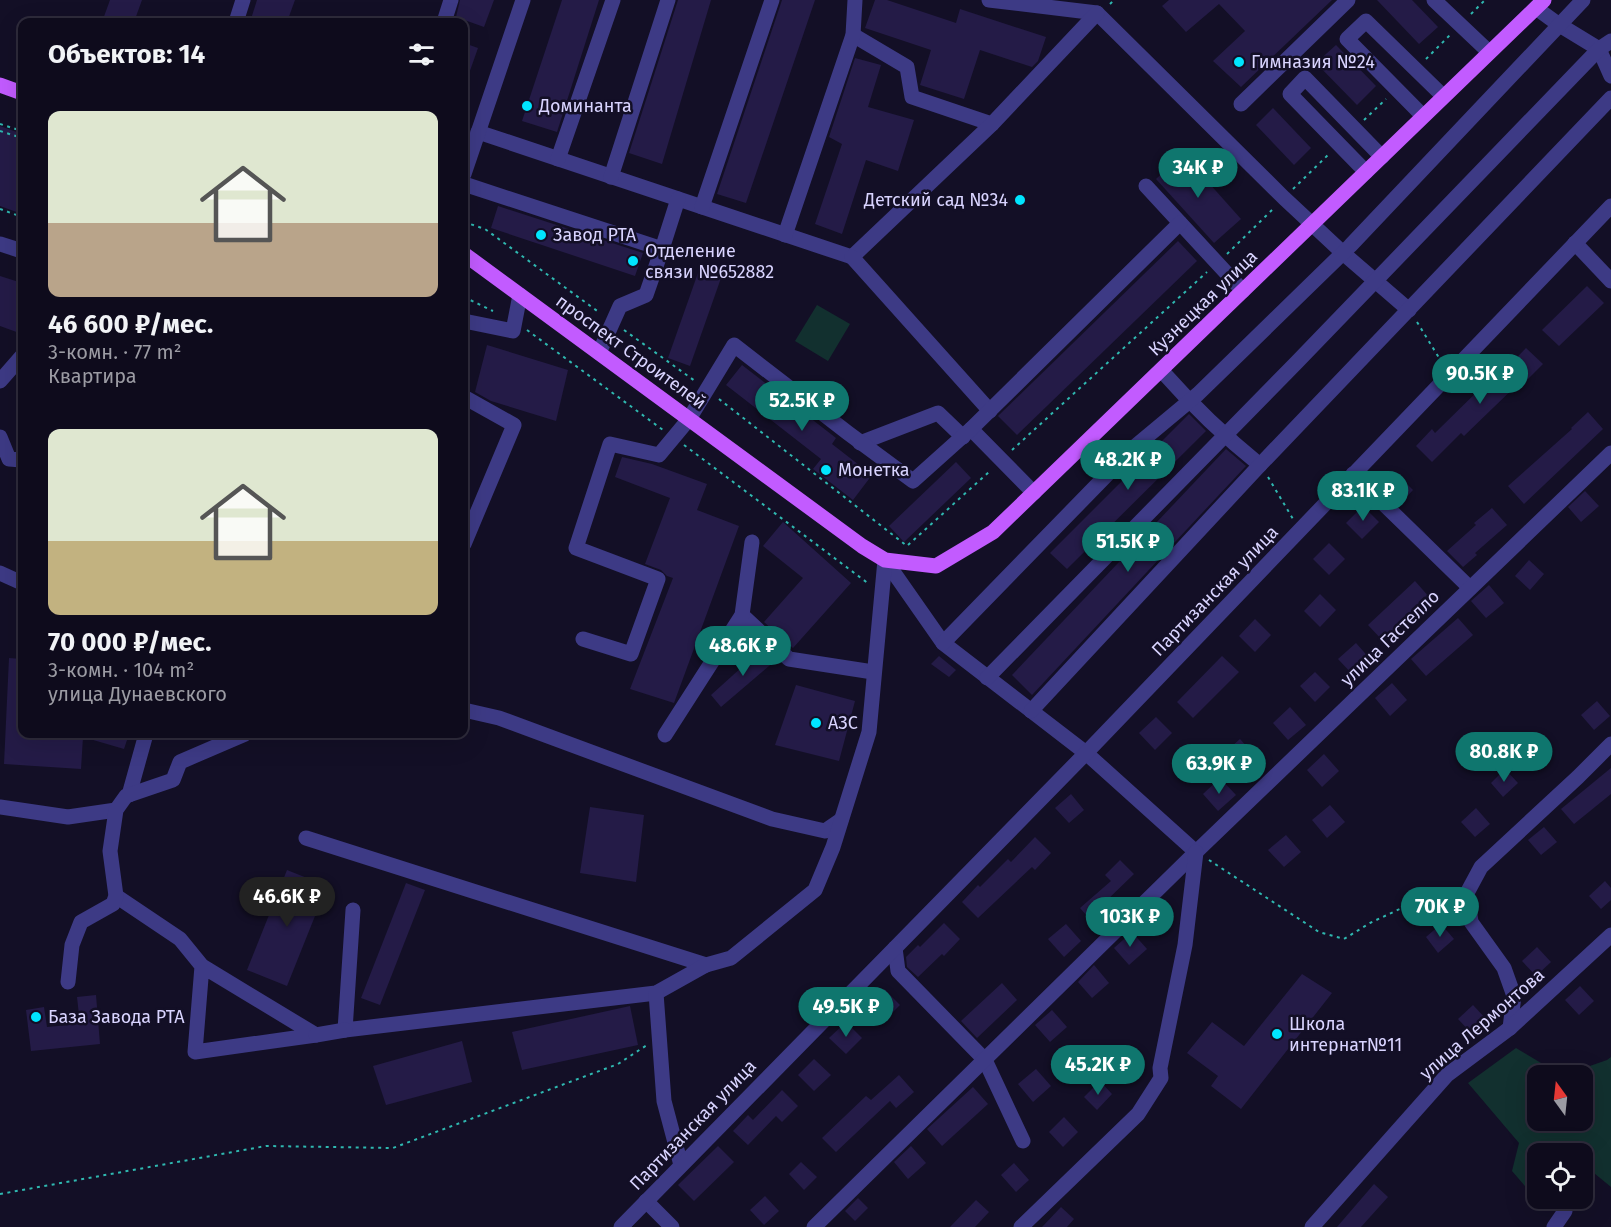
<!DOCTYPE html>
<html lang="ru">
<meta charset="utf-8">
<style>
:root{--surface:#0e0b1c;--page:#1c1929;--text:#f1f3f6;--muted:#9b9ba3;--line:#2e2b3b;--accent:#0f766e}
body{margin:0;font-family:"Fira Sans",sans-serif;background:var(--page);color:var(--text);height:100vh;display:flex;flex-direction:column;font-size:22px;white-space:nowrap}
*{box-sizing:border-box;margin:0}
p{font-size:20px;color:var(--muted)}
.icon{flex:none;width:33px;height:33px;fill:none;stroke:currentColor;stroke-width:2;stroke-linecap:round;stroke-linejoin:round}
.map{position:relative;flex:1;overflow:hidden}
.panel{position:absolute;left:18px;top:18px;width:450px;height:720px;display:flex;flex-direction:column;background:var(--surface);border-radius:12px;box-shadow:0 6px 24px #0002,0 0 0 2px var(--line)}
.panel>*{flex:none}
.needle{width:39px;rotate:345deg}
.tools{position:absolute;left:1527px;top:1065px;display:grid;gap:12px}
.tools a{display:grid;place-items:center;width:66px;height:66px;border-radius:12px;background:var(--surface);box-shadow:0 6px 24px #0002,0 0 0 2px var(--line);font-size:30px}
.price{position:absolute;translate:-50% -51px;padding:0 14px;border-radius:21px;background:var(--accent);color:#fff;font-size:20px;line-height:39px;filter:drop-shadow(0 2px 3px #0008)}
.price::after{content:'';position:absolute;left:50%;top:36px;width:18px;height:14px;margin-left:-9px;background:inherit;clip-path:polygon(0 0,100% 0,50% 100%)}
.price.active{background:#222;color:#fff}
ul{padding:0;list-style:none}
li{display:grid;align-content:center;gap:12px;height:318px;padding:0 30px}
li span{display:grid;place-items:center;height:186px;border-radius:12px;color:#555}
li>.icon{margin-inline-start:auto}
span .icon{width:108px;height:108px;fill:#fffc;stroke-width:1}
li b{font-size:26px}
h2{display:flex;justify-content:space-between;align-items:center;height:72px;padding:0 30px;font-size:26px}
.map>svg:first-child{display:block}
.green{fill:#12302f}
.building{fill:#241b47}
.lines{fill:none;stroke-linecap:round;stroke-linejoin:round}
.path{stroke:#2fb8b0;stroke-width:2;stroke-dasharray:3 4.5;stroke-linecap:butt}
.minor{stroke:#3d3a85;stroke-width:15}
.major{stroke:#c25bff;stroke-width:15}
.poi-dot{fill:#00e5ff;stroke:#130f26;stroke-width:2}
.labels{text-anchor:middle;stroke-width:5;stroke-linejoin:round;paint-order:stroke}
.poi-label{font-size:18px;fill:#d9d4ff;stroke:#130f26;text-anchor:start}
.street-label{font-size:18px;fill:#d9d4ff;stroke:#130f26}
</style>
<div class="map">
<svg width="1611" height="1227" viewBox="0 0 1611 1227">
<rect width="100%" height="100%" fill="#130f26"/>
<g class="green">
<path d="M 817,305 L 850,324 L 828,361 L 795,341 Z"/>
<path d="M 1516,1048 L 1561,1075 L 1538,1076 L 1538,1120 L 1582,1120 L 1582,1076 L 1564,1075 L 1607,1060 L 1611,1057 L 1611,1187 L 1583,1164 L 1582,1154 L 1538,1154 L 1538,1198 L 1547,1199 L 1542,1206 L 1512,1171 L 1519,1143 L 1468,1083 Z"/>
</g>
<g class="building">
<path d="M 110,0 L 142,0 L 134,22 L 102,22 Z"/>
<path d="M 257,0 L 295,0 L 287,22 L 250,22 Z"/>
<path d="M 460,0 L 494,0 L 484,27 L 456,17 Z"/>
<path d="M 562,0 L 599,0 L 557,132 L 522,121 Z"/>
<path d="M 678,0 L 711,0 L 662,164 L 629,153 Z"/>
<path d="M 782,0 L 815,0 L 746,203 L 717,194 Z"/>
<path d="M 875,0 L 887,0 L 956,23 L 960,9 L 1046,37 L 1038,61 L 1032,67 L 980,50 L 964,99 L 920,85 L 931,50 L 865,28 Z"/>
<path d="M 1169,0 L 1332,0 L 1241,87 L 1213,61 L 1245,31 L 1219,4 L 1186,32 L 1162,6 Z"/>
<path d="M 1377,0 L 1412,0 L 1438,27 L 1419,44 Z"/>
<path d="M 464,43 L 478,48 L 465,85 L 464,85 Z"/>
<path d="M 1336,45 L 1376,86 L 1357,105 L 1316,63 Z"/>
<path d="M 855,58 L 881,65 L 868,107 L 914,120 L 898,171 L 866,160 L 842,234 L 815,224 L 842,144 L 829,137 Z"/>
<path d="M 1273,108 L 1311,148 L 1294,165 L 1256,125 Z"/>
<path d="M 0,126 L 22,134 L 22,214 L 0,206 Z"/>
<path d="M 1183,154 L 1241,219 L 1214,243 L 1156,179 Z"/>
<path d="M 498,206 L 643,253 L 635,276 L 491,228 Z"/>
<path d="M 1178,241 L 1197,261 L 1017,435 L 998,416 Z"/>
<path d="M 699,270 L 721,278 L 690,366 L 668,358 Z"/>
<path d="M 0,276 L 22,283 L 22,334 L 0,326 Z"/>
<path d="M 1587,286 L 1604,303 L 1559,346 L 1542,330 Z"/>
<path d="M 487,345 L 568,370 L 556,421 L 491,401 L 475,392 Z"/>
<path d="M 1526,348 L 1543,364 L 1526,381 L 1524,378 L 1464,436 L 1461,433 L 1432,462 L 1416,446 L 1432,429 L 1435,433 L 1494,375 L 1497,378 Z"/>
<path d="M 742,365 L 836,438 L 832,444 L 872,475 L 853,500 L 813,469 L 821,459 L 726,385 Z"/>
<path d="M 1588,412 L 1603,429 L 1524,504 L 1508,486 L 1572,429 L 1571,428 Z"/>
<path d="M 1189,414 L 1206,431 L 1067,569 L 1050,553 Z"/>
<path d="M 1226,449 L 1246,466 L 1032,695 L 1012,675 Z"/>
<path d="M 622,457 L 652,464 L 707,484 L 697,510 L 739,526 L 674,703 L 630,689 L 673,578 L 667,576 L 661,570 L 645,564 L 670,498 L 615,477 Z"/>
<path d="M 956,462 L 971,478 L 904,542 L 889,526 Z"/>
<path d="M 1397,474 L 1413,490 L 1399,505 L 1382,489 Z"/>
<path d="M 1585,491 L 1599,506 L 1581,522 L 1568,507 Z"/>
<path d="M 1363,506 L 1379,522 L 1362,539 L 1346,523 Z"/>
<path d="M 1492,508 L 1507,525 L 1475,553 L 1477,555 L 1463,567 L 1447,551 L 1476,525 L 1474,523 Z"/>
<path d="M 783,522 L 851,583 L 793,648 L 764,622 L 803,578 L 763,546 Z"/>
<path d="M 1329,543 L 1345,559 L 1329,575 L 1313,559 Z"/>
<path d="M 1529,560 L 1544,574 L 1530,590 L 1515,576 Z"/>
<path d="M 1415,581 L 1430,598 L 1384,642 L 1368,625 Z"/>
<path d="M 1489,585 L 1504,603 L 1486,618 L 1471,601 Z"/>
<path d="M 1320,594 L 1336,610 L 1320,627 L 1304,611 Z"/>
<path d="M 1458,618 L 1473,635 L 1426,676 L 1411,659 Z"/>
<path d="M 1255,619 L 1271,635 L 1255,652 L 1239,636 Z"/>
<path d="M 1356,643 L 1371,660 L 1354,676 L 1338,659 Z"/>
<path d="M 763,648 L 776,660 L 721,707 L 711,695 Z"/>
<path d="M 939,656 L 956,670 L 949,677 L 931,664 Z"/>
<path d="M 1222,656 L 1239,672 L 1193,718 L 1177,702 Z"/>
<path d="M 9,658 L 22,659 L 22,734 L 129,734 L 124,749 L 83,737 L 81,769 L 4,764 Z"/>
<path d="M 1315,672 L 1330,687 L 1315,702 L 1300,686 Z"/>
<path d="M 1392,683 L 1407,700 L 1390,716 L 1375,698 Z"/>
<path d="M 796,685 L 855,701 L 839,761 L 775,745 Z"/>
<path d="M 1597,701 L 1610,716 L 1594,730 L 1581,715 Z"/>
<path d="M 1290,707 L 1306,725 L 1288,740 L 1273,723 Z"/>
<path d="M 1156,717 L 1172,733 L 1155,750 L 1139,733 Z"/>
<path d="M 1240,739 L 1255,756 L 1238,772 L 1222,755 Z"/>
<path d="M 1324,754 L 1339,771 L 1322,787 L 1307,770 Z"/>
<path d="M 1611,768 L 1611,794 L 1574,824 L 1561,809 Z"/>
<path d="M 1505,769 L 1518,783 L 1503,797 L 1491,783 Z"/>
<path d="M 1220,778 L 1236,795 L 1218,811 L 1203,794 Z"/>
<path d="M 1071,794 L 1084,810 L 1069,823 L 1055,808 Z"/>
<path d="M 1330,805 L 1345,822 L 1327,838 L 1312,820 Z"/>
<path d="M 590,807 L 644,815 L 636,882 L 580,873 Z"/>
<path d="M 1476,808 L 1490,824 L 1475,837 L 1461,822 Z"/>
<path d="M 1544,827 L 1557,842 L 1541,855 L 1528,840 Z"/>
<path d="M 1286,835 L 1301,852 L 1284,867 L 1268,850 Z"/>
<path d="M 1035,837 L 1051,853 L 1035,870 L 1032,867 L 978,918 L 962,902 L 978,885 L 980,887 L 1008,859 L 1011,862 Z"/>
<path d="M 1120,860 L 1134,874 L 1106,901 L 1113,909 L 1095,925 L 1080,908 L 1111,881 L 1105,875 Z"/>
<path d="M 287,870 L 327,886 L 287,986 L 247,970 Z"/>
<path d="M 1605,881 L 1611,888 L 1611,900 L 1601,909 L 1589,896 Z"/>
<path d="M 406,883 L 425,890 L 380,1005 L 361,998 Z"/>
<path d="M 944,923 L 960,939 L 944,956 L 942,954 L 918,977 L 907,967 L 906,957 L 918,945 L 920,947 Z"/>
<path d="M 1066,924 L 1081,941 L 1064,957 L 1048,939 Z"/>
<path d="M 1441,924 L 1454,939 L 1438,953 L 1426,937 Z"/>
<path d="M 1132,932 L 1147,949 L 1129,965 L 1114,948 Z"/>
<path d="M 1537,947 L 1551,962 L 1536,976 L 1522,961 Z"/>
<path d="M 1094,965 L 1109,983 L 1092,998 L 1078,982 Z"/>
<path d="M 1302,974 L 1332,993 L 1241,1109 L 1211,1086 L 1218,1076 L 1187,1053 L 1212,1022 L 1244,1046 Z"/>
<path d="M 1002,983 L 1017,1000 L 977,1038 L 961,1021 Z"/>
<path d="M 1580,986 L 1594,1001 L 1579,1015 L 1565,1000 Z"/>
<path d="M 884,989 L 900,1005 L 883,1022 L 867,1006 Z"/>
<path d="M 96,995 L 100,1044 L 31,1051 L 26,1010 L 44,1007 L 47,1027 L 80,1024 L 77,997 Z"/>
<path d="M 1473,1005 L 1487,1020 L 1472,1034 L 1458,1019 Z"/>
<path d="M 630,1006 L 638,1045 L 522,1070 L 512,1032 Z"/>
<path d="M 1052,1010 L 1067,1027 L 1050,1042 L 1035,1025 Z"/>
<path d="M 846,1022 L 862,1038 L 846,1054 L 829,1038 Z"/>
<path d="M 462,1041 L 472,1082 L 386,1105 L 373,1066 Z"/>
<path d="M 814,1059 L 831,1075 L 814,1091 L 798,1075 Z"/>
<path d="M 1036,1069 L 1051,1086 L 1033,1102 L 1018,1084 Z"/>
<path d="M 899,1075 L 914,1092 L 896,1108 L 890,1101 L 836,1152 L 822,1138 L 866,1096 L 871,1100 Z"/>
<path d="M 1100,1081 L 1112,1094 L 1097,1110 L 1084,1097 Z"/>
<path d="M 973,1087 L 988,1104 L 942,1146 L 927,1129 Z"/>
<path d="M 782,1090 L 798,1106 L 782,1122 L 776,1116 L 748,1145 L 733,1131 L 748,1115 L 753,1120 Z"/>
<path d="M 1064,1117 L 1078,1132 L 1063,1147 L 1049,1132 Z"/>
<path d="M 718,1146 L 734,1162 L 694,1201 L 678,1185 Z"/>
<path d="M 911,1146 L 926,1163 L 908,1179 L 894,1162 Z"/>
<path d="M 801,1162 L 817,1177 L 804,1190 L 789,1174 Z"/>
<path d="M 1014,1163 L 1029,1180 L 1016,1192 L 1001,1175 Z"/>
<path d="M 1374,1184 L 1388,1197 L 1361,1227 L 1337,1227 Z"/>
<path d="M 765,1196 L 779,1211 L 764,1225 L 750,1210 Z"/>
<path d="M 858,1198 L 868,1208 L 855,1221 L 845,1211 Z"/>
<path d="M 976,1200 L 989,1212 L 975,1227 L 950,1227 Z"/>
<path d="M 1061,1207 L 1074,1219 L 1067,1227 L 1042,1227 Z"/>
</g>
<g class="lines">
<g class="path">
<path d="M 1110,4 L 1114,0"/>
<path d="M 1471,14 L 1485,0"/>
<path d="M 1426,59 L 1450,35"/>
<path d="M 1364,120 L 1386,99"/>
<path d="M 0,124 L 22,131"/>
<path d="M 0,131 L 22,138"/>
<path d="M 1293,189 L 1330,153"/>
<path d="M 0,209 L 22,217"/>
<path d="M 464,222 L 485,229 L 600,313"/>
<path d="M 1227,254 L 1274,208"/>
<path d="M 464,297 L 493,311"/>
<path d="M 1417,322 L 1441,361"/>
<path d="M 527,330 L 663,430"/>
<path d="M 624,330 L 695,381"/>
<path d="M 719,399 L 907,546 L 990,471"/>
<path d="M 684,445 L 869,584"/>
<path d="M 1012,450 L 1207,272"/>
<path d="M 1268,477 L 1293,519"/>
<path d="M 1209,860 L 1319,932 L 1344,939 L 1370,923 L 1425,897 L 1452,895"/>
<path d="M 0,1194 L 266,1146 L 393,1148 L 618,1064 L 647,1045"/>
</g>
<g class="minor">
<path d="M 989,0 L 1097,13 L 1284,198 L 1343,253 L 1409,310"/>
<path d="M 1434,0 L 1489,52"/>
<path d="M 1536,8 L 1558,24 L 1599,49 L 1611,76"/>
<path d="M 236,22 L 243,0"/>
<path d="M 444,22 L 451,0"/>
<path d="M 853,35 L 907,67 L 912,97 L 992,124"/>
<path d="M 1241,104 L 1348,0"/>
<path d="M 1423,116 L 1347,39 L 1366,21 L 1443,96"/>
<path d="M 478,132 L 852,257 L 992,124 L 1097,13"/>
<path d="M 558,159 L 613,0"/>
<path d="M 1366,172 L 1290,94 L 1305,78 L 1382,157"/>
<path d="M 464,174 L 523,0"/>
<path d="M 611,177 L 668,0"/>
<path d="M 464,184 L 662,249 L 646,295 L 620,306 L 599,353"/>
<path d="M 1146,186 L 1243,291"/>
<path d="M 702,207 L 772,0"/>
<path d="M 785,235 L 853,35 L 855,0"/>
<path d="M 1575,243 L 1611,281"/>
<path d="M 0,244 L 22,251"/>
<path d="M 662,249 L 678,199"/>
<path d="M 852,257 L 990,411"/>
<path d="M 464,321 L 513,331 L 520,295"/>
<path d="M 1161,370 C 1192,405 1224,436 1260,465"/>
<path d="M 0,381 L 22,356"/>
<path d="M 464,397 L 514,425 L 464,544"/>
<path d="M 971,429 L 1034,493"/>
<path d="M 0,437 L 9,459 L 22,460"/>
<path d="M 860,443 L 938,413 L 963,437"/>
<path d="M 1353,474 L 1470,588"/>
<path d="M 885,560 L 943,643 L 1086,753 L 1196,852"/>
<path d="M 0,573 L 22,583"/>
<path d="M 742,615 L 789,659 L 873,672"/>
<path d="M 583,639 L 631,654 L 658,579 L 576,548 L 610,444 L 659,455 L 689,419 L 734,345 L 848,433 L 913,481 L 971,429 L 1180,223"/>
<path d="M 943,643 L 1132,449 L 1198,394 L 1350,246 L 1583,0"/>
<path d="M 987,678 L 1297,362 L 1599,49 L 1611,41"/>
<path d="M 464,710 L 499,718 L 772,819 L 825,831 L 841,820"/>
<path d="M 1031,711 L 1260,465 L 1611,98"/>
<path d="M 665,735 L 742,615 L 752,542"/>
<path d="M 129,795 L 146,734"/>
<path d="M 0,807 L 68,817 L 116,810"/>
<path d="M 306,838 L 706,965"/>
<path d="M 116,896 L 180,939 L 202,966 L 195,1052 L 316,1035 L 202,966"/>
<path d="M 353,910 L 345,1030 L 656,993 L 706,965 L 731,958 L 815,890 L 833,847 L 869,732 L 885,560"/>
<path d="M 68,982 L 72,945 L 81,922 L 113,904 L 116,896 L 110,851 L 116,810 L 126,796 L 173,780 L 180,762 L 245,734"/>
<path d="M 656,993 L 664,1101 L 681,1165"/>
<path d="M 1510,1028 L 1514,996 L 1504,968 L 1471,922 L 1467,893 L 1481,867 L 1578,777 L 1611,744"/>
<path d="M 316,1035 L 345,1030"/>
<path d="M 1023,1141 L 985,1060 L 898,971 L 895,948 L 1086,753 L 1611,206"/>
<path d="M 646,1201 L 672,1227"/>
<path d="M 621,1227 L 895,948"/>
<path d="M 814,1227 L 1196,852 L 1611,453"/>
<path d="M 1021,1227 L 1138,1114 L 1161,1078 L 1160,1068 L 1185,945 L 1196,852"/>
<path d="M 1312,1227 L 1447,1075 L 1510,1028 L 1611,935"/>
<path d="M 1554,1227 L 1565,1211"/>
</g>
<g class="major">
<path d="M 0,85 L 22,93"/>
<path d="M 464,254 L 862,546 L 885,560 L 936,566 L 993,532 L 1544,0"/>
</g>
</g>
<g class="poi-dot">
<circle cx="1239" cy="62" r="6"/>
<circle cx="527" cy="106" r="6"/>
<circle cx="1020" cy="200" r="6"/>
<circle cx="541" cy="235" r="6"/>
<circle cx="633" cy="261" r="6"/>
<circle cx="826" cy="470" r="6"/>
<circle cx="816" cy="723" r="6"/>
<circle cx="36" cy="1017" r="6"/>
<circle cx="1277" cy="1034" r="6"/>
</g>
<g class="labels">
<g class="poi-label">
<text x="1251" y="68">Гимназия №24</text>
<text x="539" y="112">Доминанта</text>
<text x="1008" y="206" text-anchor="end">Детский сад №34</text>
<text x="553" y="241">Завод РТА</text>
<text x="645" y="257">Отделение<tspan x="645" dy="21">связи №652882</tspan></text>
<text x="838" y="476">Монетка</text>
<text x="828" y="729">АЗС</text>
<text x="48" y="1023">База Завода РТА</text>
<text x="1289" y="1030">Школа<tspan x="1289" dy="21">интернат№11</tspan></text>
</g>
<g class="street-label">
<text transform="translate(1203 303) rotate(-44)" y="6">Кузнецкая улица</text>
<text transform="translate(631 352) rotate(36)" y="6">проспект Строителей</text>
<text transform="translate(1215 591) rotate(-46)" y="6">Партизанская улица</text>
<text transform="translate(1390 638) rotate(-44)" y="6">улица Гастелло</text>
<text transform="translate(1482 1024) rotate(-41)" y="6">улица Лермонтова</text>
<text transform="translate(693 1125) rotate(-46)" y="6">Партизанская улица</text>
</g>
</g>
</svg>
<div class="tools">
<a><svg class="needle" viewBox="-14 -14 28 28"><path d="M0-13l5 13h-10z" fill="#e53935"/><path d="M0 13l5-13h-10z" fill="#9b9ba3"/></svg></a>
<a><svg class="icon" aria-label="locate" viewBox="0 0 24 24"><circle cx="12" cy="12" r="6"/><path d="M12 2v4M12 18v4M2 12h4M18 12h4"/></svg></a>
</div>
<b class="price" style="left:1198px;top:199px">34K ₽</b>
<b class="price" style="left:1480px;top:405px">90.5K ₽</b>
<b class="price" style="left:802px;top:432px">52.5K ₽</b>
<b class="price" style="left:1128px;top:491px">48.2K ₽</b>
<b class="price" style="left:1363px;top:522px">83.1K ₽</b>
<b class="price" style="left:1128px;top:573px">51.5K ₽</b>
<b class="price" style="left:743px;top:677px">48.6K ₽</b>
<b class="price" style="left:1504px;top:783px">80.8K ₽</b>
<b class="price" style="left:1219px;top:795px">63.9K ₽</b>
<b class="price active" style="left:287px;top:928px">46.6K ₽</b>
<b class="price" style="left:1440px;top:938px">70K ₽</b>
<b class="price" style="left:1130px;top:948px">103K ₽</b>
<b class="price" style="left:846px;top:1038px">49.5K ₽</b>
<b class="price" style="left:1098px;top:1096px">45.2K ₽</b>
<section class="panel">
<h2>Объектов: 14<svg class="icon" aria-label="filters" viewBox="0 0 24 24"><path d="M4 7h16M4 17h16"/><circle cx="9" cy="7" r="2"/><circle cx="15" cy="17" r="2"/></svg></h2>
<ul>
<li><span style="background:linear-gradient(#dfe7d0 60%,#b9a48a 0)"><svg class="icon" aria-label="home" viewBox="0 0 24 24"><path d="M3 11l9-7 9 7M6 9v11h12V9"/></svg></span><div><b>46 600 ₽/мес.</b><p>3-комн. · 77 m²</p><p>Квартира</p></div></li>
<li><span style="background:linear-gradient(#dfe7d0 60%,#c2b280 0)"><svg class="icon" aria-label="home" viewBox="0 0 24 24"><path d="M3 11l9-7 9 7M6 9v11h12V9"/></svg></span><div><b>70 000 ₽/мес.</b><p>3-комн. · 104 m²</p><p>улица Дунаевского</p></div></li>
</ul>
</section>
</div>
